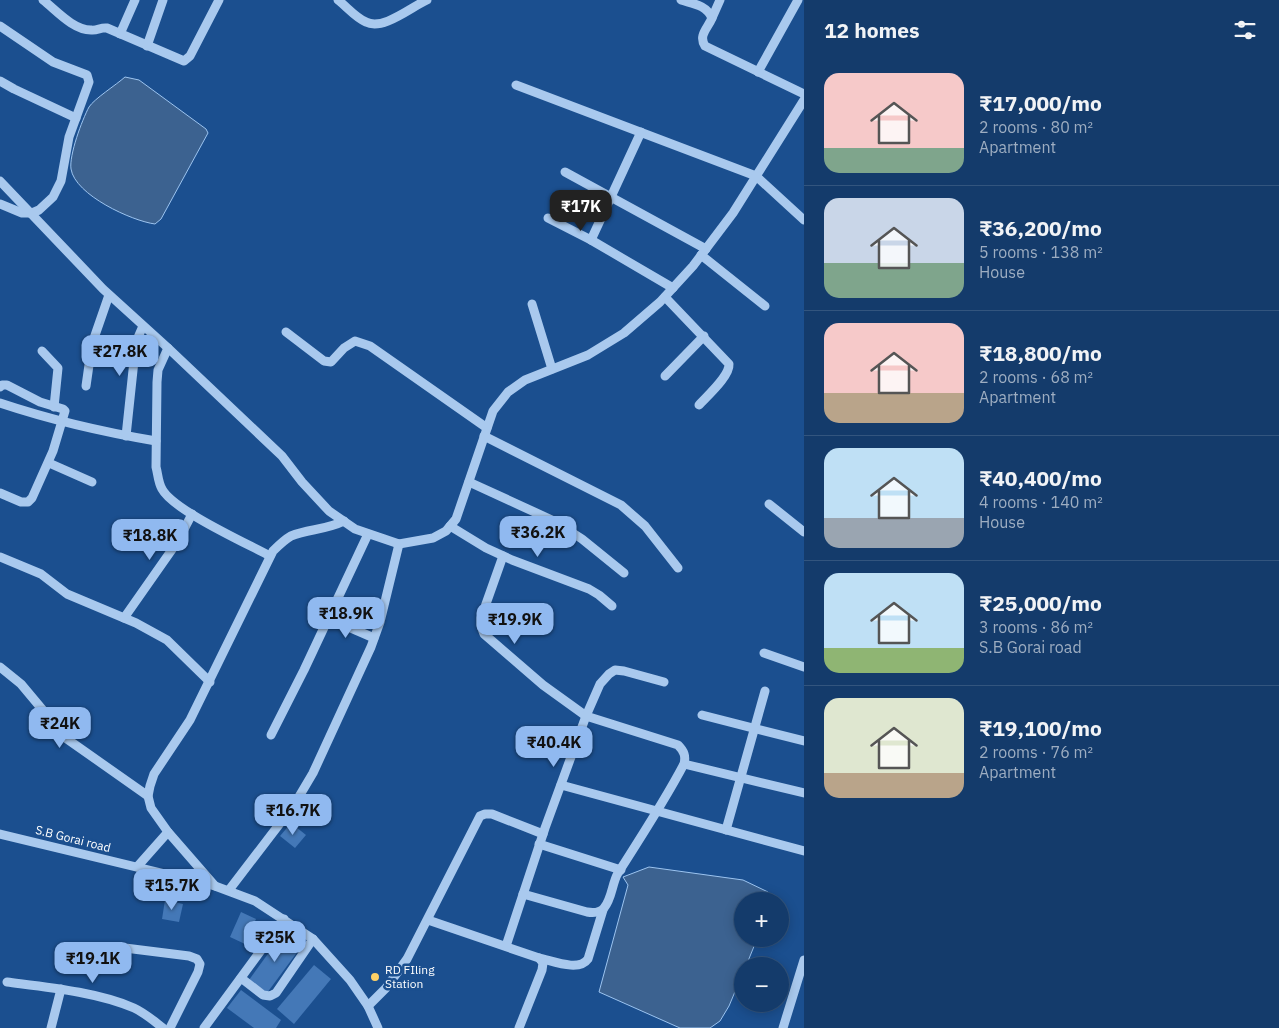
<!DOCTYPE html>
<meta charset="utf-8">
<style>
:root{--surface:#143b6b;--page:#214673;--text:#f1f3f6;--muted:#9dadc1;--line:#33557e;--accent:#90b9f0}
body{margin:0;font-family:"IBM Plex Sans",sans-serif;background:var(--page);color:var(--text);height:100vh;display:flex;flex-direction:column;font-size:19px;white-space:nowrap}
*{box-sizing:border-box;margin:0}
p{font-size:16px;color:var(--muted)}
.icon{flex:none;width:28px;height:28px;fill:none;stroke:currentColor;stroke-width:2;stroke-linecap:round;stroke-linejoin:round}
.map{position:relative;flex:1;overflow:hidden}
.panel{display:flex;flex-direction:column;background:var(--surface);width:475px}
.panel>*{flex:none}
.controls{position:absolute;left:734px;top:892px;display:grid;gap:10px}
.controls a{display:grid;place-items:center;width:55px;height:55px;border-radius:50%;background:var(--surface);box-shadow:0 2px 12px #0003,0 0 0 1px var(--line);font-size:25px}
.price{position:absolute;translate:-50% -42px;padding:0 11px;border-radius:10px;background:var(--accent);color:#111;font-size:16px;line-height:32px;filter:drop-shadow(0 1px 2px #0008)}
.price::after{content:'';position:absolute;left:50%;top:30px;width:15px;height:11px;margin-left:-8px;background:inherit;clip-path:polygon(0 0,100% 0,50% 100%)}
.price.current{background:#222;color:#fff}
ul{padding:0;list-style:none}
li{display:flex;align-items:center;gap:15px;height:125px;padding:0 20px}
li+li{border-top:1px solid var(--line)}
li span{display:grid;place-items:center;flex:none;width:140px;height:100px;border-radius:15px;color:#555}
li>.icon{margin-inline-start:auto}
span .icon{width:60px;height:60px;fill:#fffc;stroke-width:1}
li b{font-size:21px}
h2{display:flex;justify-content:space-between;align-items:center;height:60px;padding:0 20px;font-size:21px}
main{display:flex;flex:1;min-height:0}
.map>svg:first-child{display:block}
.water{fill:#3c6290;stroke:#9cc4f0}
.building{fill:#4478b7}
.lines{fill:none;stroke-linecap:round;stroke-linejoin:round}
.minor{stroke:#a9c9ee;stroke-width:9}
.poi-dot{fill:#ffd166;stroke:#1b4f8f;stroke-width:2}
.labels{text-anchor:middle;stroke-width:5;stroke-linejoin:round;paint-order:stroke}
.street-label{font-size:12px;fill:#fff;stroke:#1b4f8f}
.poi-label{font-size:12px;fill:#fff;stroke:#1b4f8f;text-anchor:start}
</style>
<main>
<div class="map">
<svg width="804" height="1028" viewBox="0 0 804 1028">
<rect width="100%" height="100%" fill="#1b4f8f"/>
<g class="water">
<path d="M 125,77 L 139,80 L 206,129 L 208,133 L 161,219 L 155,224 C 132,221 75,195 71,169 C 69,155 82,120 89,107 C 94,99 116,85 125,77 Z"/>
<path d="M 649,867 L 743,880 L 768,892 L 773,901 L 742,901 L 742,939 L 757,939 L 746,966 L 742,966 L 742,975 L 729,1006 L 720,1021 L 710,1028 L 680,1028 L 599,992 L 628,885 L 623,877 Z"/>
</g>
<g class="building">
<path d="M 291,823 L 306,835 L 295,848 L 280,836 Z"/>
<path d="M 165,900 L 183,904 L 179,922 L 162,919 Z"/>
<path d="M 241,912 L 256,919 L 245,944 L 230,937 Z"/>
<path d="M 283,933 L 301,947 L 267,993 L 249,980 Z"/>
<path d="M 314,965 L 331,979 L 294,1024 L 277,1009 Z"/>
<path d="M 241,990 L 281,1020 L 276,1028 L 254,1028 L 227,1008 Z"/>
</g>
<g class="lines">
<g class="minor">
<path d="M 43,0 C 56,10 73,30 91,30 C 97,31 101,27 107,28 L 184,61 L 190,56 L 219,0"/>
<path d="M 338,0 C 347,7 356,18 366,22 C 383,31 411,7 427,0"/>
<path d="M 681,0 C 694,4 706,5 712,18 C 708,28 698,35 705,46 L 804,94"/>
<path d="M 712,18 L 720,0"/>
<path d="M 0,26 L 53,62 L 87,75 L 89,82 L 69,137 L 61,181 L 53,197 L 39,210 L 32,213 L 22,213 L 0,204"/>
<path d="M 120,34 L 135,0"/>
<path d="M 147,46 L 163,0"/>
<path d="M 758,72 L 798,0"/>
<path d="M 0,81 L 14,89 L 76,118"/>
<path d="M 516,85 L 756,176 L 804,220"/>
<path d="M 641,132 L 591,240 L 673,288"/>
<path d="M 565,172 L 706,249"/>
<path d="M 0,181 L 103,289 L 168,348 L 282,456 L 302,482 L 329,511 L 355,529 L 399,544 L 433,538 L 446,531 L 456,519 L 493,411 L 508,392 L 525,380 L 588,355 L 624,333 L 660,302 L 693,266 L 733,213 L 804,100"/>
<path d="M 548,218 L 591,240"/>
<path d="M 701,255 L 765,306"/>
<path d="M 665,297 L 729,364 C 730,376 707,396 699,405"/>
<path d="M 532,304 L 552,369"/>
<path d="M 286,332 L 324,361 L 331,362 L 344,348 L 355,341 L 370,346 L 487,428"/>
<path d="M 168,348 L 158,370 L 157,382 L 156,467 C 158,474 158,482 162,489 C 173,510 246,543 270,556"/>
<path d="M 42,351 L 58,368 L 54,407"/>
<path d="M 665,376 L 704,336"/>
<path d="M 86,386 L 92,344 L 109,295"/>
<path d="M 0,387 L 2,385 L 7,385 L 40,402 L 63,409 L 65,411 L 53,451 L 32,498 L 28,502 L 21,502 L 0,493"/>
<path d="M 0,403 C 51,420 103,432 156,441"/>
<path d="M 126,436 L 136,342 L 143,326"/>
<path d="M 484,436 L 621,505 L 645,526 L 678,568"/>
<path d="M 49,463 L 92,482"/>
<path d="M 469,482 L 554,521 L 582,539 L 624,573"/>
<path d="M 769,504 L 804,532"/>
<path d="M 450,526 L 486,548 L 512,560 L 589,589 L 599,595 L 612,606"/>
<path d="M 503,556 L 481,618 L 481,626 L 484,634 L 543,685 L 586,716 L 678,745 C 684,751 686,756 684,764 C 664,802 641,837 618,873 C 612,883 612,899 604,908 C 600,913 593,913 587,912 L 523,894"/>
<path d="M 0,557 L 41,574 L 67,594 L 136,623 L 167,640 L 210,682"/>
<path d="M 124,618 L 178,541 L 192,514"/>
<path d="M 328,618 L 374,638"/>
<path d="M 764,653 L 804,667"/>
<path d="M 0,667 L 21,684 L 67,739 L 148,796"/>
<path d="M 702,715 L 804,741"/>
<path d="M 271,735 L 304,670 L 368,534"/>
<path d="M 684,764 L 804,793"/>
<path d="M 561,785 L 804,851"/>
<path d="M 726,830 L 765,691"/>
<path d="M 0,834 L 215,886 L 255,901 L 313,939 L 350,980 L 368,1006 L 378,1028"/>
<path d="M 539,844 L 621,870"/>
<path d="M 137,867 L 168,832"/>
<path d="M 215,886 L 168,832 L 151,808 L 148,796 L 150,786 L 154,774 L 190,720 L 273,551 C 278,546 284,540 291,536 C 308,529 326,530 344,521"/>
<path d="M 229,890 L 294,805 L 313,773 L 371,647 L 380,622 L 399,544"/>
<path d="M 428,920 L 539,958 L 543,963 L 542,970 L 519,1028"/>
<path d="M 506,946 L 545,828 L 586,716 L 600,684 L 609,674 L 615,670 L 624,671 L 664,682"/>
<path d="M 125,948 L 189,956 L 197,959 L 200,964 L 198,972 L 170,1028"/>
<path d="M 539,958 C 553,961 579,972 588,959 L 603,910"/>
<path d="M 241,978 L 263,995 L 270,996 L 276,993 L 313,939"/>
<path d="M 7,982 C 46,987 98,992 134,1008 C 145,1013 154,1021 163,1028"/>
<path d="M 368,1006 L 386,988 L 407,959 L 480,816 L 485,814 L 492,814 L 543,834"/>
<path d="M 51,1028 L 61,989"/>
<path d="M 204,1028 L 284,919"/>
<path d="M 783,1028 L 804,960"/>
</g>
</g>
<circle class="poi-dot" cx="375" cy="977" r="5"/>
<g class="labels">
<g class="street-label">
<text transform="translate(73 839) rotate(14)" y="4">S.B Gorai road</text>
</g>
<g class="poi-label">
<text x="385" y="974">RD FIling<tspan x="385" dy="14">Station</tspan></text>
</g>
</g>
</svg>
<div class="controls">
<a>+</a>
<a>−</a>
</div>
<b class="price current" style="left:581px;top:232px">₹17K</b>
<b class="price" style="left:120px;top:377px">₹27.8K</b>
<b class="price" style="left:538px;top:558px">₹36.2K</b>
<b class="price" style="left:150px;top:561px">₹18.8K</b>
<b class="price" style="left:346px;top:639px">₹18.9K</b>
<b class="price" style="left:515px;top:645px">₹19.9K</b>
<b class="price" style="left:60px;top:749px">₹24K</b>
<b class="price" style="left:554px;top:768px">₹40.4K</b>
<b class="price" style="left:293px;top:836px">₹16.7K</b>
<b class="price" style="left:172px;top:911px">₹15.7K</b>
<b class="price" style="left:275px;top:963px">₹25K</b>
<b class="price" style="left:93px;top:984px">₹19.1K</b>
</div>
<section class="panel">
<h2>12 homes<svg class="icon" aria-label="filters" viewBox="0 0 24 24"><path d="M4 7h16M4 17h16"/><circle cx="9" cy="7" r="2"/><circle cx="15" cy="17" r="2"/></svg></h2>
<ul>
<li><span style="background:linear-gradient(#f6c9c9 75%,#7fa58c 0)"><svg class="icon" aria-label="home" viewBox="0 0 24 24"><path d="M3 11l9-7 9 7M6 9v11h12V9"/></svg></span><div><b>₹17,000/mo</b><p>2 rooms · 80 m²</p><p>Apartment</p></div></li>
<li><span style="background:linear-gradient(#c9d6e8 65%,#7fa58c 0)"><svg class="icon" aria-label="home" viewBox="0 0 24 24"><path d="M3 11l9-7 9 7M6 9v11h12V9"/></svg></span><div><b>₹36,200/mo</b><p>5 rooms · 138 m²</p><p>House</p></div></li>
<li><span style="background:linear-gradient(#f6c9c9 70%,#b9a48a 0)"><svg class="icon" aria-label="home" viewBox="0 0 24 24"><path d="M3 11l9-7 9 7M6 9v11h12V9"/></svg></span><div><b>₹18,800/mo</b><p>2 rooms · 68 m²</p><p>Apartment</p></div></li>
<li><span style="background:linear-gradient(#bfe0f5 70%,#9aa5b1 0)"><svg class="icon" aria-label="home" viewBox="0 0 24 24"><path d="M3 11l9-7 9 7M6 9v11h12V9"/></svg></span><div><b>₹40,400/mo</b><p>4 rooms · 140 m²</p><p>House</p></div></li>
<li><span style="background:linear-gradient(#bfe0f5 75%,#8fb573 0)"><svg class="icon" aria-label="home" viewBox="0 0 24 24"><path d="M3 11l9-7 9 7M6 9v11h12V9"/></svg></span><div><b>₹25,000/mo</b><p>3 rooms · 86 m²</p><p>S.B Gorai road</p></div></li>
<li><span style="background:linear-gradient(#dfe7d0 75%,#b9a48a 0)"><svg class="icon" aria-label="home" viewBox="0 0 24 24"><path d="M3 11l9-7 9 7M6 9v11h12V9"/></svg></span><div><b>₹19,100/mo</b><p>2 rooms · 76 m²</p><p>Apartment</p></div></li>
</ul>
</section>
</main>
